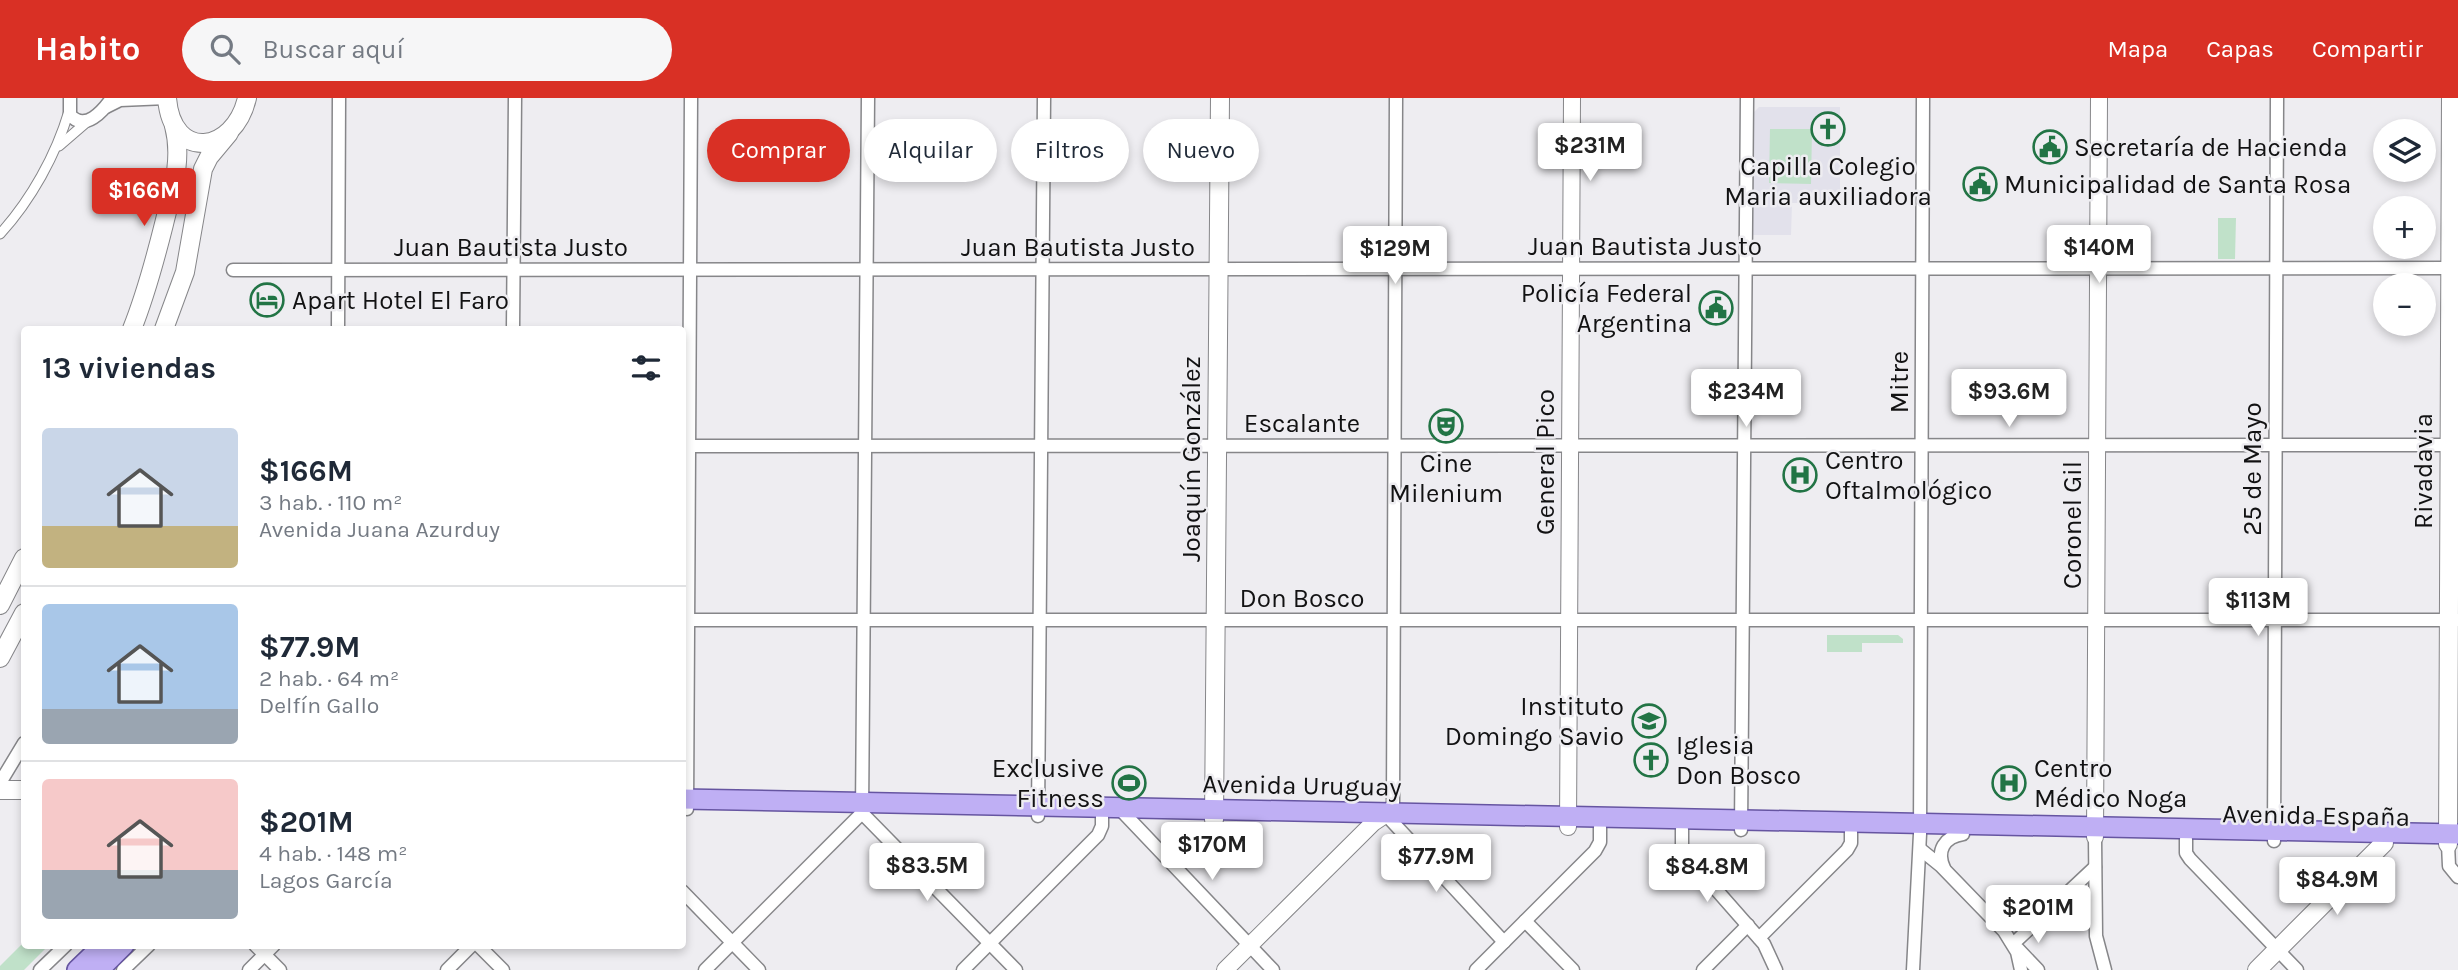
<!DOCTYPE html>
<html lang="es">
<meta charset="utf-8">
<style>
:root{--surface:#fff;--page:#f6f6f7;--text:#1f2937;--muted:#747a83;--line:#e0e1e3;--accent:#d93025}
body{margin:0;font-family:Karla,sans-serif;background:var(--page);color:var(--text);height:100vh;display:flex;flex-direction:column;font-size:26px;white-space:nowrap}
*{box-sizing:border-box;margin:0}
p{font-size:23px;color:var(--muted)}
.icon{flex:none;width:38px;height:38px;fill:none;stroke:currentColor;stroke-width:2;stroke-linecap:round;stroke-linejoin:round}
.map{position:relative;flex:1;overflow:hidden}
.drawer{position:absolute;left:21px;top:228px;width:665px;height:623px;display:flex;flex-direction:column;background:var(--surface);border-radius:7px;box-shadow:0 4px 10px #0003}
.drawer>*{flex:none}
.top-card{position:absolute;left:707px;top:21px;width:665px;height:63px;display:flex;gap:14px}
.controls{position:absolute;left:2373px;top:21px;display:grid;gap:14px}
.controls a{display:grid;place-items:center;width:63px;height:63px;border-radius:50%;background:var(--surface);box-shadow:0 4px 10px #0003;font-size:35px}
.price{position:absolute;translate:-50% -60px;padding:0 16px;border-radius:7px;background:#fff;color:#222;font-size:23px;line-height:46px;filter:drop-shadow(0 2px 4px #0008)}
.price::after{content:'';position:absolute;left:50%;top:42px;width:21px;height:16px;margin-left:-10px;background:inherit;clip-path:polygon(0 0,100% 0,50% 100%)}
.price.active{background:var(--accent);color:#fff}
ul{padding:0;list-style:none}
li{display:flex;align-items:center;gap:21px;height:175px;padding:0 21px}
li+li{border-top:2px solid var(--line)}
li span{display:grid;place-items:center;flex:none;width:196px;height:140px;border-radius:7px;color:#555}
li>.icon{margin-inline-start:auto}
span .icon{width:84px;height:84px;fill:#fffc;stroke-width:1}
li b{font-size:30px}
h2{display:flex;justify-content:space-between;align-items:center;height:84px;padding:0 21px;font-size:30px}
.tag{padding:0 24px;border-radius:32px;background:var(--surface);box-shadow:0 4px 10px #0003;font-size:24px;line-height:63px}
.tag.active{background:var(--accent);color:#fff}
header{display:flex;align-items:center;gap:42px;box-sizing:border-box;height:98px;padding:0 35px;background:var(--accent);color:#fff}
header strong{font-size:33px}
nav{display:flex;gap:38px;margin-inline-start:auto;font-size:24px}
.search{width:490px;height:63px;background:var(--page);display:flex;align-items:center;gap:18px;box-sizing:border-box;padding:0 24px;border-radius:38px;color:var(--muted);font-size:26px}
.map>svg:first-child{display:block}
.built{fill:#e2e1eb}
.green{fill:#c0e1c9}
.lines{fill:none;stroke-linecap:round;stroke-linejoin:round}
.pedestrian-casing{stroke:#868689;stroke-width:11}
.minor-casing{stroke:#868689;stroke-width:15}
.tertiary-casing{stroke:#868689;stroke-width:18}
.secondary-casing{stroke:#868689;stroke-width:20}
.primary-casing{stroke:#6655a1;stroke-width:22}
.pedestrian{stroke:#fff;stroke-width:9}
.minor{stroke:#fff;stroke-width:12}
.tertiary{stroke:#fff;stroke-width:16}
.secondary{stroke:#fff;stroke-width:18}
.primary{stroke:#bfaff4;stroke-width:19}
.labels{text-anchor:middle;stroke-width:5;stroke-linejoin:round;paint-order:stroke}
.poi-label{font-size:26px;fill:#121213;stroke:#eeedf1;text-anchor:start}
.street-label{font-size:26px;fill:#121213;stroke:#eeedf1}
</style>
<header>
<strong>Habito</strong>
<div class="search"><svg class="icon" aria-label="search" viewBox="0 0 24 24"><circle cx="10" cy="10" r="6"/><path d="M15 15l6 6"/></svg>Buscar aquí</div>
<nav><a>Mapa</a><a>Capas</a><a>Compartir</a></nav>
</header>
<div class="map">
<svg width="2458" height="872" viewBox="0 0 2458 872">
<rect width="100%" height="100%" fill="#eeedf1"/>
<path class="built" d="M 1759,9 L 1840,9 L 1840,105 L 1792,105 L 1791,137 L 1752,137 L 1753,15 Z"/>
<g class="green">
<path d="M 1770,31 L 1812,31 L 1811,86 L 1769,85 Z"/>
<path d="M 2218,120 L 2236,120 L 2235,161 L 2218,161 Z"/>
<path d="M 1827,537 L 1898,537 L 1903,541 L 1903,545 L 1862,545 L 1862,554 L 1827,554 Z"/>
<path d="M 24,844 L 24,847 L 49,847 L 24,872 L 0,872 L 0,868 Z"/>
</g>
<g class="lines">
<defs>
<g id="pedestrian">
<path d="M 59,48 L 88,23"/>
<path d="M 0,136 C 31,102 56,57 69,13"/>
</g>
<g id="minor">
<path d="M 70,0 L 70,17 C 85,34 103,13 112,0"/>
<path d="M 868,0 L 862,715 L 1016,872"/>
<path d="M 1396,0 L 1393,705 L 1387,718 L 1504,844"/>
<path d="M 106,9 L 120,2 L 167,0"/>
<path d="M 233,172 L 2458,170"/>
<path d="M 338,231 L 339,0"/>
<path d="M 513,231 L 515,0"/>
<path d="M 682,348 L 2457,347"/>
<path d="M 682,522 L 2458,522"/>
<path d="M 0,685 L 24,645"/>
<path d="M 1118,709 L 1273,872"/>
<path d="M 687,711 L 691,0"/>
<path d="M 1038,718 L 1044,0"/>
<path d="M 1682,731 L 1682,748 L 1684,755 L 1764,846 L 1776,872"/>
<path d="M 1741,732 L 1747,0"/>
<path d="M 2095,739 L 2096,838 L 2105,872"/>
<path d="M 2186,741 L 2186,755 L 2190,761 L 2297,872"/>
<path d="M 2274,743 L 2277,0"/>
<path d="M 2448,746 L 2449,768 L 2458,779"/>
<path d="M 1920,751 L 1941,768 L 2004,833 L 2017,854 L 2021,872"/>
<path d="M 1944,770 C 1936,753 1944,739 1963,736"/>
<path d="M 682,793 L 759,872"/>
<path d="M 1525,823 L 1573,872"/>
<path d="M 1759,840 L 1847,752 L 1851,745 L 1851,734"/>
<path d="M 2013,846 L 2095,769"/>
<path d="M 255,847 L 280,872"/>
<path d="M 478,847 L 503,872"/>
<path d="M 2018,851 L 2038,872"/>
<path d="M 40,872 L 66,847"/>
<path d="M 123,872 L 149,847"/>
<path d="M 249,872 L 274,847"/>
<path d="M 447,872 L 472,847"/>
<path d="M 705,872 L 862,715"/>
<path d="M 963,872 L 1098,737 L 1102,728 L 1102,709"/>
<path d="M 1476,872 L 1595,753 L 1600,744 L 1600,729"/>
<path d="M 1703,872 L 1748,827"/>
<path d="M 1913,872 L 1920,736 L 1923,0"/>
</g>
<g id="tertiary">
<path d="M 1568,729 L 1572,0"/>
<path d="M 2095,739 L 2099,0"/>
<path d="M 1225,872 L 1373,725 L 1388,715"/>
</g>
<g id="secondary">
<path d="M 167,0 C 172,64 234,56 247,0"/>
<path d="M 132,231 C 146,196 155,162 164,126 C 172,93 183,62 174,28"/>
<path d="M 164,231 L 185,174 L 203,71 L 209,59 L 229,35"/>
<path d="M 0,507 L 24,460"/>
<path d="M 0,560 L 24,515"/>
<path d="M 0,692 L 24,692"/>
<path d="M 1214,722 L 1220,0"/>
<path d="M 2448,746 L 2451,0"/>
<path d="M 2257,872 L 2384,745"/>
</g>
<g id="primary">
<path d="M 682,701 L 2458,736"/>
<path d="M 77,872 L 103,847"/>
<path d="M 99,872 L 124,847"/>
</g>
</defs>
<use href="#pedestrian" class="pedestrian-casing"/>
<use href="#minor" class="minor-casing"/>
<use href="#tertiary" class="tertiary-casing"/>
<use href="#secondary" class="secondary-casing"/>
<use href="#primary" class="primary-casing"/>
<use href="#pedestrian" class="pedestrian"/>
<use href="#minor" class="minor"/>
<use href="#tertiary" class="tertiary"/>
<use href="#secondary" class="secondary"/>
<use href="#primary" class="primary"/>
</g>
<defs>
<symbol id="church-ring" viewBox="-11 -11 22 22"><circle r="9.5" fill="#eeedf1" stroke="#227445" stroke-width="1.5"/><path d="M-1.2-6h2.4v3.5h3.3v2.4h-3.3V6h-2.4V-.1h-3.3v-2.4h3.3Z" fill="#227445"/></symbol>
<symbol id="civic-ring" viewBox="-11 -11 22 22"><circle r="9.5" fill="#eeedf1" stroke="#227445" stroke-width="1.5"/><path d="M-.6-6.5H3V-4.5H.6V-3L4-1V1h2V6H-6V1h2V-1L-.6-3ZM-1.2 2.5V6h2.4V2.5Z" fill="#227445"/></symbol>
<symbol id="hotel-ring" viewBox="-11 -11 22 22"><circle r="9.5" fill="#eeedf1" stroke="#227445" stroke-width="1.5"/><path d="M-6-4.5h1.5V1H6V5H4.5V3h-9V5H-6ZM-4 0a1.8 1.8 0 1 1 3.6 0ZM.5 0V-2.5h3Q6-2.5 6 0Z" fill="#227445"/></symbol>
<symbol id="theatre-ring" viewBox="-11 -11 22 22"><circle r="9.5" fill="#eeedf1" stroke="#227445" stroke-width="1.5"/><path d="M-5-5.5Q0-4 5-5.5V0Q5 5 0 6Q-5 5-5 0ZM-3.3-2.5H-1v1.5H-3.3ZM1-2.5H3.3v1.5H1ZM-2.8 1Q0 5.5 2.8 1Z" fill="#227445"/></symbol>
<symbol id="hospital-ring" viewBox="-11 -11 22 22"><circle r="9.5" fill="#eeedf1" stroke="#227445" stroke-width="1.5"/><path d="M-5-5h3v3.5h4V-5h3V5h-3V1.5h-4V5h-3Z" fill="#227445"/></symbol>
<symbol id="school-ring" viewBox="-11 -11 22 22"><circle r="9.5" fill="#eeedf1" stroke="#227445" stroke-width="1.5"/><path d="M0-5L7-2L0 1L-7-2ZM-4 1L0 2.5L4 1V4Q0 6-4 4Z" fill="#227445"/></symbol>
<symbol id="stadium-ring" viewBox="-11 -11 22 22"><circle r="9.5" fill="#eeedf1" stroke="#227445" stroke-width="1.5"/><path d="M0-5a6.5 5 0 1 0 0 10a6.5 5 0 1 0 0-10ZM-3.5-1.8h7v3.6h-7Z" fill="#227445"/></symbol>
</defs>
<g fill-rule="evenodd">
<use href="#church-ring" x="1809" y="12" width="38" height="38"/>
<use href="#civic-ring" x="2031" y="30" width="38" height="38"/>
<use href="#civic-ring" x="1961" y="67" width="38" height="38"/>
<use href="#hotel-ring" x="248" y="183" width="38" height="38"/>
<use href="#civic-ring" x="1697" y="191" width="38" height="38"/>
<use href="#theatre-ring" x="1427" y="309" width="38" height="38"/>
<use href="#hospital-ring" x="1781" y="358" width="38" height="38"/>
<use href="#school-ring" x="1630" y="604" width="38" height="38"/>
<use href="#church-ring" x="1632" y="643" width="38" height="38"/>
<use href="#stadium-ring" x="1110" y="666" width="38" height="38"/>
<use href="#hospital-ring" x="1990" y="666" width="38" height="38"/>
</g>
<g class="labels">
<g class="poi-label">
<text x="2074" y="58">Secretaría de Hacienda</text>
<text x="1828" y="77" text-anchor="middle">Capilla Colegio<tspan x="1828" dy="30">Maria auxiliadora</tspan></text>
<text x="2004" y="95">Municipalidad de Santa Rosa</text>
<text x="1692" y="204" text-anchor="end">Policía Federal<tspan x="1692" dy="30">Argentina</tspan></text>
<text x="292" y="211">Apart Hotel El Faro</text>
<text x="1825" y="371">Centro<tspan x="1825" dy="30">Oftalmológico</tspan></text>
<text x="1446" y="374" text-anchor="middle">Cine<tspan x="1446" dy="30">Milenium</tspan></text>
<text x="1624" y="617" text-anchor="end">Instituto<tspan x="1624" dy="30">Domingo Savio</tspan></text>
<text x="1676" y="656">Iglesia<tspan x="1676" dy="30">Don Bosco</tspan></text>
<text x="1104" y="679" text-anchor="end">Exclusive<tspan x="1104" dy="30">Fitness</tspan></text>
<text x="2034" y="679">Centro<tspan x="2034" dy="30">Médico Noga</tspan></text>
</g>
<g class="street-label">
<text x="1645" y="157">Juan Bautista Justo</text>
<text x="511" y="158">Juan Bautista Justo</text>
<text x="1078" y="158">Juan Bautista Justo</text>
<text transform="translate(1899 284) rotate(-90)" y="9">Mitre</text>
<text x="1302" y="334">Escalante</text>
<text transform="translate(1191 361) rotate(-90)" y="9">Joaquín González</text>
<text transform="translate(1545 364) rotate(-90)" y="9">General Pico</text>
<text transform="translate(2252 371) rotate(-90)" y="9">25 de Mayo</text>
<text transform="translate(2423 373) rotate(-90)" y="9">Rivadavia</text>
<text transform="translate(2072 427) rotate(-90)" y="9">Coronel Gil</text>
<text x="1302" y="509">Don Bosco</text>
<text transform="translate(1302 687) rotate(1)" y="9">Avenida Uruguay</text>
<text transform="translate(2316 717) rotate(1)" y="9">Avenida España</text>
</g>
</g>
</svg>
<div class="controls">
<a><svg class="icon" aria-label="layers" viewBox="0 0 24 24"><path d="M12 4l9 5-9 5-9-5zM3 14l9 5 9-5"/></svg></a>
<a>+</a>
<a>−</a>
</div>
<b class="price" style="left:1590px;top:85px">$231M</b>
<b class="price active" style="left:144px;top:130px">$166M</b>
<b class="price" style="left:2099px;top:187px">$140M</b>
<b class="price" style="left:1395px;top:188px">$129M</b>
<b class="price" style="left:1746px;top:331px">$234M</b>
<b class="price" style="left:2009px;top:331px">$93.6M</b>
<b class="price" style="left:2258px;top:540px">$113M</b>
<b class="price" style="left:1212px;top:784px">$170M</b>
<b class="price" style="left:1436px;top:796px">$77.9M</b>
<b class="price" style="left:927px;top:805px">$83.5M</b>
<b class="price" style="left:1707px;top:806px">$84.8M</b>
<b class="price" style="left:2337px;top:819px">$84.9M</b>
<b class="price" style="left:2038px;top:847px">$201M</b>
<div class="top-card">
<a class="tag active">Comprar</a>
<a class="tag">Alquilar</a>
<a class="tag">Filtros</a>
<a class="tag">Nuevo</a>
</div>
<section class="drawer">
<h2>13 viviendas<svg class="icon" aria-label="filters" viewBox="0 0 24 24"><path d="M4 7h16M4 17h16"/><circle cx="9" cy="7" r="2"/><circle cx="15" cy="17" r="2"/></svg></h2>
<ul>
<li><span style="background:linear-gradient(#c9d6e8 70%,#c2b280 0)"><svg class="icon" aria-label="home" viewBox="0 0 24 24"><path d="M3 11l9-7 9 7M6 9v11h12V9"/></svg></span><div><b>$166M</b><p>3 hab. · 110 m²</p><p>Avenida Juana Azurduy</p></div></li>
<li><span style="background:linear-gradient(#a9c7e8 75%,#9aa5b1 0)"><svg class="icon" aria-label="home" viewBox="0 0 24 24"><path d="M3 11l9-7 9 7M6 9v11h12V9"/></svg></span><div><b>$77.9M</b><p>2 hab. · 64 m²</p><p>Delfín Gallo</p></div></li>
<li><span style="background:linear-gradient(#f6c9c9 65%,#9aa5b1 0)"><svg class="icon" aria-label="home" viewBox="0 0 24 24"><path d="M3 11l9-7 9 7M6 9v11h12V9"/></svg></span><div><b>$201M</b><p>4 hab. · 148 m²</p><p>Lagos García</p></div></li>
</ul>
</section>
</div>
